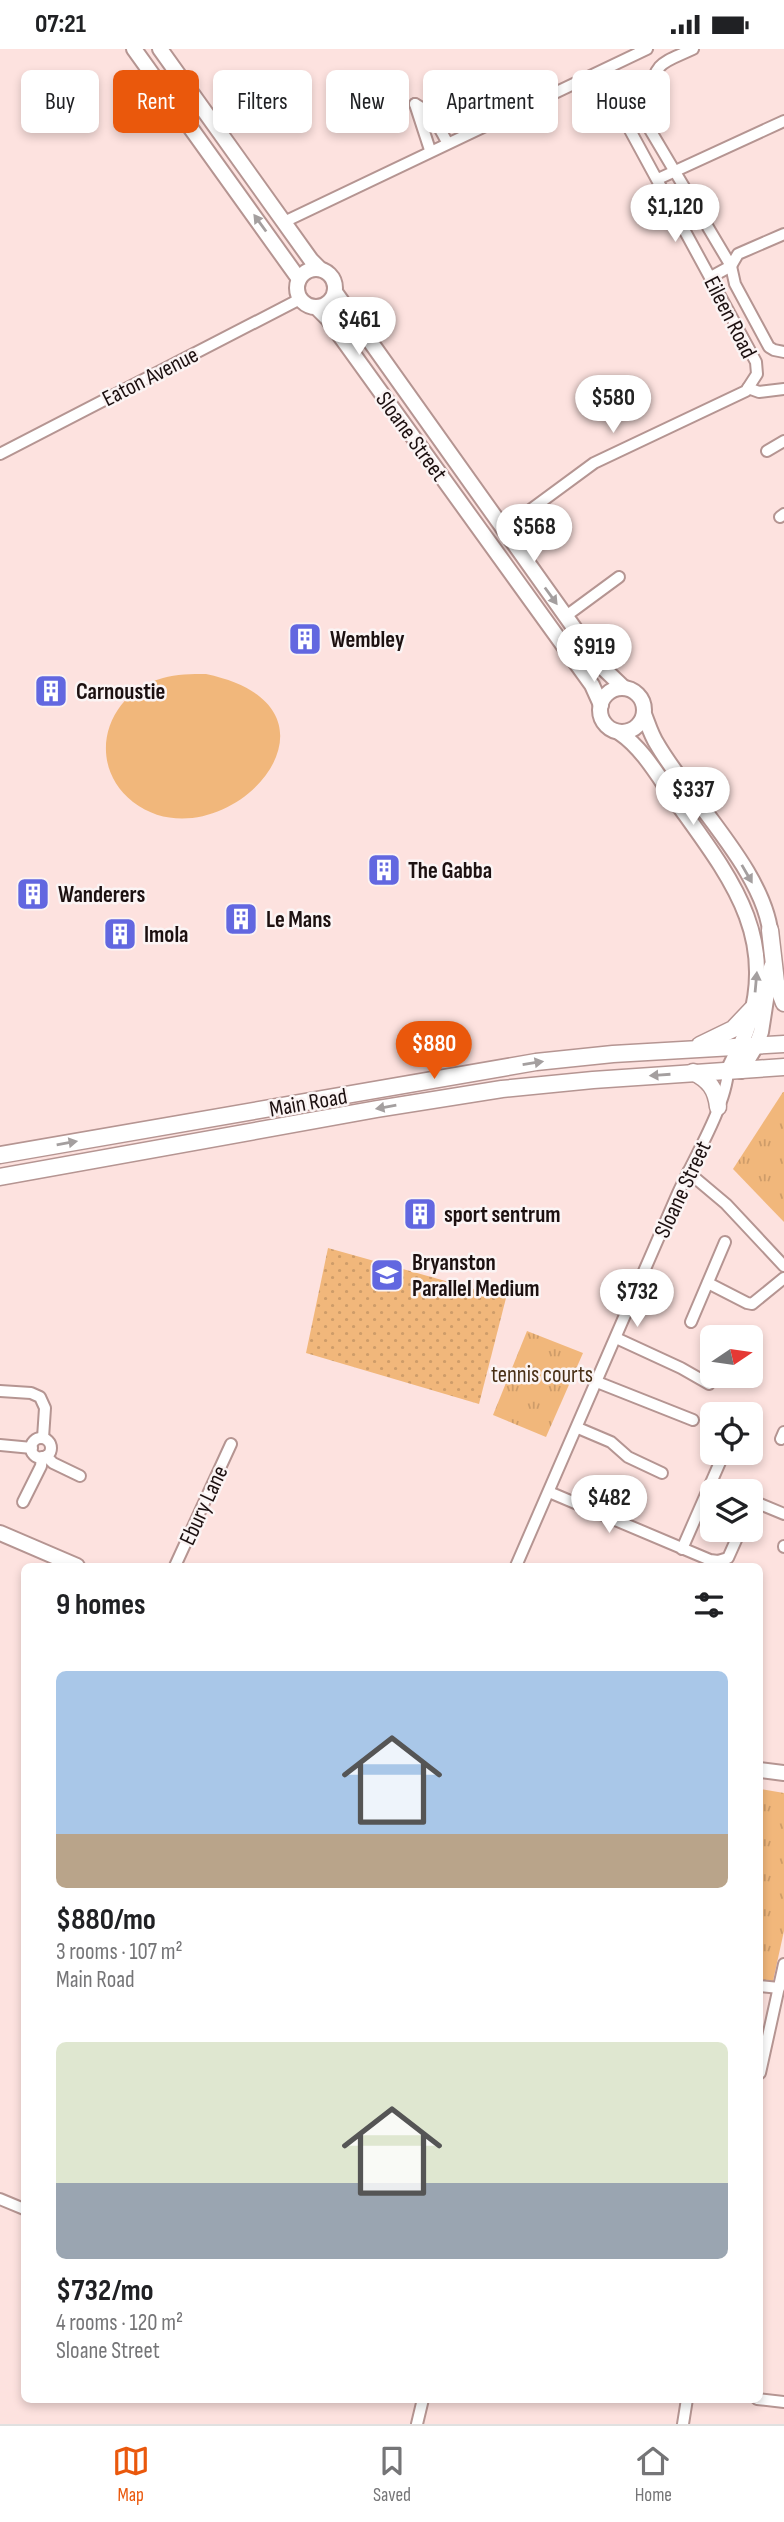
<!DOCTYPE html>
<meta charset="utf-8">
<style>
:root{--surface:#fff;--page:#f2f2f2;--text:#202124;--muted:#757577;--line:#e0e0e0;--accent:#ea580c}
body{margin:0;font-family:"Sofia Sans Condensed",sans-serif;background:var(--page);color:var(--text);height:100vh;display:flex;flex-direction:column;font-size:26px;white-space:nowrap}
*{box-sizing:border-box;margin:0}
p{font-size:23px;color:var(--muted)}
.icon{flex:none;width:38px;height:38px;fill:none;stroke:currentColor;stroke-width:2;stroke-linecap:round;stroke-linejoin:round}
.map{position:relative;flex:1;overflow:hidden}
.drawer{position:absolute;left:21px;top:1514px;width:742px;height:840px;display:flex;flex-direction:column;background:var(--surface);border-radius:10px;box-shadow:0 4px 10px #0003}
.drawer>*{flex:none}
.top-card{position:absolute;left:21px;top:21px;width:742px;height:63px;display:flex;gap:14px}
.needle{width:46px;rotate:77deg}
.controls{position:absolute;left:700px;top:1276px;display:grid;gap:14px}
.controls a{display:grid;place-items:center;width:63px;height:63px;border-radius:10px;background:var(--surface);box-shadow:0 4px 10px #0003;font-size:35px}
.price{position:absolute;translate:-50% -60px;padding:0 16px;border-radius:24px;background:#fff;color:#222;font-size:23px;line-height:46px;filter:drop-shadow(0 2px 4px #0008)}
.price::after{content:'';position:absolute;left:50%;top:42px;width:21px;height:16px;margin-left:-10px;background:inherit;clip-path:polygon(0 0,100% 0,50% 100%)}
.price.active{background:var(--accent);color:#fff}
ul{padding:0;list-style:none}
li{display:grid;align-content:center;gap:14px;height:371px;padding:0 35px}
li span{display:grid;place-items:center;height:217px;border-radius:10px;color:#555}
li>.icon{margin-inline-start:auto}
span .icon{width:126px;height:126px;fill:#fffc;stroke-width:1}
li b{font-size:30px}
h2{display:flex;justify-content:space-between;align-items:center;height:84px;padding:0 35px;font-size:30px}
.tag{padding:0 24px;border-radius:10px;background:var(--surface);box-shadow:0 4px 10px #0003;font-size:24px;line-height:63px}
.tag.active{background:var(--accent);color:#fff}
.status{display:flex;justify-content:space-between;align-items:center;height:49px;padding:0 35px;background:var(--surface);direction:ltr}
.status svg{height:19px;fill:currentColor}
.tabs{display:flex;justify-content:space-around;align-items:center;height:98px;border-top:2px solid var(--line);background:var(--surface);font-size:19px;color:var(--muted)}
.tabs a{display:grid;justify-items:center;gap:4px}
.tabs .active{color:var(--accent)}
.map>svg:first-child{display:block}
.grass{fill:url(#grass-dots)}
.park{fill:url(#park-tufts)}
.pitch{fill:#f1b77b}
.lines{fill:none;stroke-linecap:round;stroke-linejoin:round}
.minor-casing{stroke:#b59592;stroke-width:14}
.tertiary-casing{stroke:#b59592;stroke-width:18}
.secondary-casing{stroke:#b59592;stroke-width:19}
.minor{stroke:#fff;stroke-width:10}
.tertiary{stroke:#fff;stroke-width:14}
.secondary{stroke:#fff;stroke-width:16}
.oneway{fill:#a49f9f}
.labels{text-anchor:middle;stroke-width:5;stroke-linejoin:round;paint-order:stroke}
.street-label{font-size:23px;fill:#1c1010;stroke:#fbf4f4}
.poi-label{font-size:23px;font-weight:bold;fill:#1c1010;stroke:#fbf4f4;text-anchor:start}
.park-label{font-size:23px;fill:#493016;stroke:#fbf4f4}
</style>
<div class="status"><b>07:21</b><svg viewBox="0 0 49 12"><path d="M0 12V9h3v3zM5 12V6h3v6zM10 12V3h3v9zM15 12V0h3v12zM26 1h20v11H26zM47 4h2v5h-2z"/></svg></div>
<div class="map">
<svg width="784" height="2375" viewBox="0 0 784 2375">
<defs>
<pattern id="grass-dots" width="8" height="8" patternUnits="userSpaceOnUse" patternTransform="scale(1.75)"><rect width="8" height="8" fill="#f1b77b"/><path d="M2 2h.1M6 6h.1" fill="none" stroke="#ce9c69" stroke-width="1.8" stroke-linecap="round"/></pattern>
<pattern id="park-tufts" width="24" height="20" patternUnits="userSpaceOnUse" patternTransform="scale(1.75)"><rect width="24" height="20" fill="#f1b77b"/><path d="M3 7l-1-3M5 7V3M7 7l1-3M15 17l-1-3M17 17v-4M19 17l1-3" fill="none" stroke="#ce9c69"/></pattern>
</defs>
<rect width="100%" height="100%" fill="#fde2df"/>
<path class="grass" d="M 328,1199 L 506,1249 L 479,1355 L 306,1304 Z"/>
<g class="park">
<path d="M 783,1043 L 784,1043 L 784,1173 L 733,1120 Z"/>
<path d="M 527,1282 L 583,1304 L 546,1388 L 493,1366 Z"/>
<path d="M 760,1740 L 784,1744 L 784,1882 L 771,1941 L 760,1939 Z"/>
</g>
<path class="pitch" d="M 206,625 C 371,660 222,821 133,753 C 84,714 106,644 163,629 C 176,625 192,625 206,625 Z"/>
<g class="lines">
<defs>
<g id="minor">
<path d="M 693,0 C 663,14 656,11 649,46 C 647,55 644,65 646,74 L 731,217 L 735,235 L 769,298 L 774,301 L 784,303"/>
<path d="M 415,55 C 432,64 438,76 447,93"/>
<path d="M 415,55 L 430,101"/>
<path d="M 658,130 L 784,72"/>
<path d="M 284,173 L 647,0"/>
<path d="M 711,228 L 731,217 L 738,205 L 784,185"/>
<path d="M 748,339 L 759,343 L 784,340"/>
<path d="M 767,402 L 784,392"/>
<path d="M 0,405 L 300,250"/>
<path d="M 780,468 L 784,465"/>
<path d="M 503,481 L 594,414 L 746,342 L 757,325 L 756,313 L 618,59"/>
<path d="M 566,567 L 619,528"/>
<path d="M 688,1123 L 726,1155 L 784,1217"/>
<path d="M 708,1234 L 747,1254 L 752,1255 L 784,1229"/>
<path d="M 691,1273 L 725,1193"/>
<path d="M 616,1289 L 681,1319 L 709,1335"/>
<path d="M 597,1333 L 693,1371"/>
<path d="M 0,1342 L 31,1344 L 40,1348 L 45,1359 L 43,1389"/>
<path d="M 578,1379 L 611,1393 L 628,1408 L 662,1424"/>
<circle cx="41" cy="1399" r="10"/>
<path d="M 781,1390 L 784,1383"/>
<path d="M 0,1396 L 32,1399"/>
<path d="M 46,1407 L 53,1414 L 80,1427"/>
<path d="M 549,1443 L 710,1511 L 718,1512 L 728,1509 L 741,1480"/>
<path d="M 23,1453 L 41,1417 L 42,1408"/>
<path d="M 751,1459 L 760,1455 L 784,1465"/>
<path d="M 784,1498 L 784,1497"/>
<path d="M 682,1500 L 724,1404"/>
<path d="M 175,1517 L 231,1395"/>
<path d="M 516,1517 L 678,1144 C 693,1111 726,1057 728,1022"/>
<path d="M 760,1937 L 779,1939"/>
<path d="M 760,2024 L 784,1915"/>
<path d="M 0,2150 L 24,2160"/>
<path d="M 757,2350 L 784,2353"/>
<path d="M 417,2375 L 423,2350"/>
<path d="M 683,2375 L 687,2350"/>
</g>
<g id="tertiary">
<path d="M 134,0 L 299,230"/>
<path d="M 160,0 L 311,211 L 320,220"/>
<circle cx="316" cy="239" r="19"/>
<path d="M 335,243 L 602,618 L 624,639"/>
<path d="M 316,258 L 328,270 L 592,636 L 601,656"/>
<circle cx="622" cy="661" r="22"/>
<path d="M 644,665 C 648,675 651,686 657,695 C 689,751 769,826 771,891"/>
<path d="M 620,684 C 645,701 662,734 680,758 C 731,829 780,891 746,983 C 741,996 734,1009 728,1022"/>
<path d="M 741,1022 L 756,997 L 761,983 L 771,918"/>
<path d="M 0,1484 L 77,1517"/>
<path d="M 760,1721 L 784,1724"/>
</g>
<g id="secondary">
<path d="M 770,881 L 776,933 L 784,954"/>
<path d="M 700,996 L 733,980 L 752,960"/>
<path d="M 693,1023 C 709,1031 716,1040 718,1058"/>
<path d="M 0,1106 L 536,1013 L 613,1005 L 784,995"/>
<path d="M 0,1128 L 377,1060 L 502,1040 L 593,1031 L 784,1018"/>
</g>
</defs>
<use href="#minor" class="minor-casing"/>
<use href="#tertiary" class="tertiary-casing"/>
<use href="#secondary" class="secondary-casing"/>
<use href="#minor" class="minor"/>
<use href="#tertiary" class="tertiary"/>
<use href="#secondary" class="secondary"/>
</g>
<defs><path id="oneway-solid" d="M-6-.8H1V-3.2L6.5 0L1 3.2V.8H-6Z" transform="scale(1.75)"/></defs>
<g class="oneway">
<use href="#oneway-solid" transform="translate(260 174) rotate(-126)"/>
<use href="#oneway-solid" transform="translate(551 547) rotate(54)"/>
<use href="#oneway-solid" transform="translate(747 825) rotate(60)"/>
<use href="#oneway-solid" transform="translate(756 933) rotate(-85)"/>
<use href="#oneway-solid" transform="translate(533 1014) rotate(-9)"/>
<use href="#oneway-solid" transform="translate(660 1026) rotate(176)"/>
<use href="#oneway-solid" transform="translate(386 1058) rotate(170)"/>
<use href="#oneway-solid" transform="translate(67 1094) rotate(-10)"/>
</g>
<defs>
<symbol id="building-square" viewBox="-11 -11 22 22"><rect x="-9" y="-9" width="18" height="18" rx="4" fill="#6267e0" stroke="#fbf4f4"/><path d="M-4-6H4V6H1V3H-1V6H-4ZM-2.5-4.3h1.7v1.8h-1.7ZM.8-4.3h1.7v1.8H.8ZM-2.5-1h1.7V.8h-1.7ZM.8-1h1.7V.8H.8Z" fill="#fff"/></symbol>
<symbol id="school-square" viewBox="-11 -11 22 22"><rect x="-9" y="-9" width="18" height="18" rx="4" fill="#6267e0" stroke="#fbf4f4"/><path d="M0-5L7-2L0 1L-7-2ZM-4 1L0 2.5L4 1V4Q0 6-4 4Z" fill="#fff"/></symbol>
</defs>
<g fill-rule="evenodd">
<use href="#building-square" x="286" y="571" width="38" height="38"/>
<use href="#building-square" x="32" y="623" width="38" height="38"/>
<use href="#building-square" x="365" y="802" width="38" height="38"/>
<use href="#building-square" x="14" y="826" width="38" height="38"/>
<use href="#building-square" x="222" y="851" width="38" height="38"/>
<use href="#building-square" x="101" y="866" width="38" height="38"/>
<use href="#building-square" x="401" y="1146" width="38" height="38"/>
<use href="#school-square" x="368" y="1207" width="38" height="38"/>
</g>
<g class="labels">
<g class="street-label">
<text transform="translate(731 268) rotate(63)" y="8">Eileen Road</text>
<text transform="translate(150 327) rotate(-27)" y="8">Eaton Avenue</text>
<text transform="translate(412 387) rotate(54)" y="8">Sloane Street</text>
<text transform="translate(308 1053) rotate(-10)" y="8">Main Road</text>
<text transform="translate(682 1140) rotate(-65)" y="8">Sloane Street</text>
<text transform="translate(203 1456) rotate(-65)" y="8">Ebury Lane</text>
</g>
<g class="poi-label">
<text x="330" y="598">Wembley</text>
<text x="76" y="650">Carnoustie</text>
<text x="408" y="829">The Gabba</text>
<text x="58" y="853">Wanderers</text>
<text x="266" y="878">Le Mans</text>
<text x="144" y="893">Imola</text>
<text x="444" y="1173">sport sentrum</text>
<text x="412" y="1221">Bryanston<tspan x="412" dy="26">Parallel Medium</tspan></text>
</g>
<g class="park-label">
<text x="542" y="1333">tennis courts</text>
</g>
</g>
</svg>
<div class="controls">
<a><svg class="needle" viewBox="-14 -14 28 28"><path d="M0-13l5 13h-10z" fill="#e53935"/><path d="M0 13l5-13h-10z" fill="#757577"/></svg></a>
<a><svg class="icon" aria-label="locate" viewBox="0 0 24 24"><circle cx="12" cy="12" r="6"/><path d="M12 2v4M12 18v4M2 12h4M18 12h4"/></svg></a>
<a><svg class="icon" aria-label="layers" viewBox="0 0 24 24"><path d="M12 4l9 5-9 5-9-5zM3 14l9 5 9-5"/></svg></a>
</div>
<b class="price" style="left:675px;top:195px">$1,120</b>
<b class="price" style="left:359px;top:308px">$461</b>
<b class="price" style="left:613px;top:386px">$580</b>
<b class="price" style="left:534px;top:515px">$568</b>
<b class="price" style="left:594px;top:635px">$919</b>
<b class="price" style="left:693px;top:778px">$337</b>
<b class="price active" style="left:434px;top:1032px">$880</b>
<b class="price" style="left:637px;top:1280px">$732</b>
<b class="price" style="left:609px;top:1486px">$482</b>
<div class="top-card">
<a class="tag">Buy</a>
<a class="tag active">Rent</a>
<a class="tag">Filters</a>
<a class="tag">New</a>
<a class="tag">Apartment</a>
<a class="tag">House</a>
</div>
<section class="drawer">
<h2>9 homes<svg class="icon" aria-label="filters" viewBox="0 0 24 24"><path d="M4 7h16M4 17h16"/><circle cx="9" cy="7" r="2"/><circle cx="15" cy="17" r="2"/></svg></h2>
<ul>
<li><span style="background:linear-gradient(#a9c7e8 75%,#b9a48a 0)"><svg class="icon" aria-label="home" viewBox="0 0 24 24"><path d="M3 11l9-7 9 7M6 9v11h12V9"/></svg></span><div><b>$880/mo</b><p>3 rooms · 107 m²</p><p>Main Road</p></div></li>
<li><span style="background:linear-gradient(#dfe7d0 65%,#9aa5b1 0)"><svg class="icon" aria-label="home" viewBox="0 0 24 24"><path d="M3 11l9-7 9 7M6 9v11h12V9"/></svg></span><div><b>$732/mo</b><p>4 rooms · 120 m²</p><p>Sloane Street</p></div></li>
</ul>
</section>
</div>
<nav class="tabs">
<a class="active"><svg class="icon" aria-label="map" viewBox="0 0 24 24"><path d="M3 6l6-2 6 2 6-2v14l-6 2-6-2-6 2zM9 4v14M15 6v14"/></svg>Map</a>
<a><svg class="icon" aria-label="saved" viewBox="0 0 24 24"><path d="M7 4h10v16l-5-4-5 4z"/></svg>Saved</a>
<a><svg class="icon" aria-label="home" viewBox="0 0 24 24"><path d="M3 11l9-7 9 7M6 9v11h12V9"/></svg>Home</a>
</nav>
